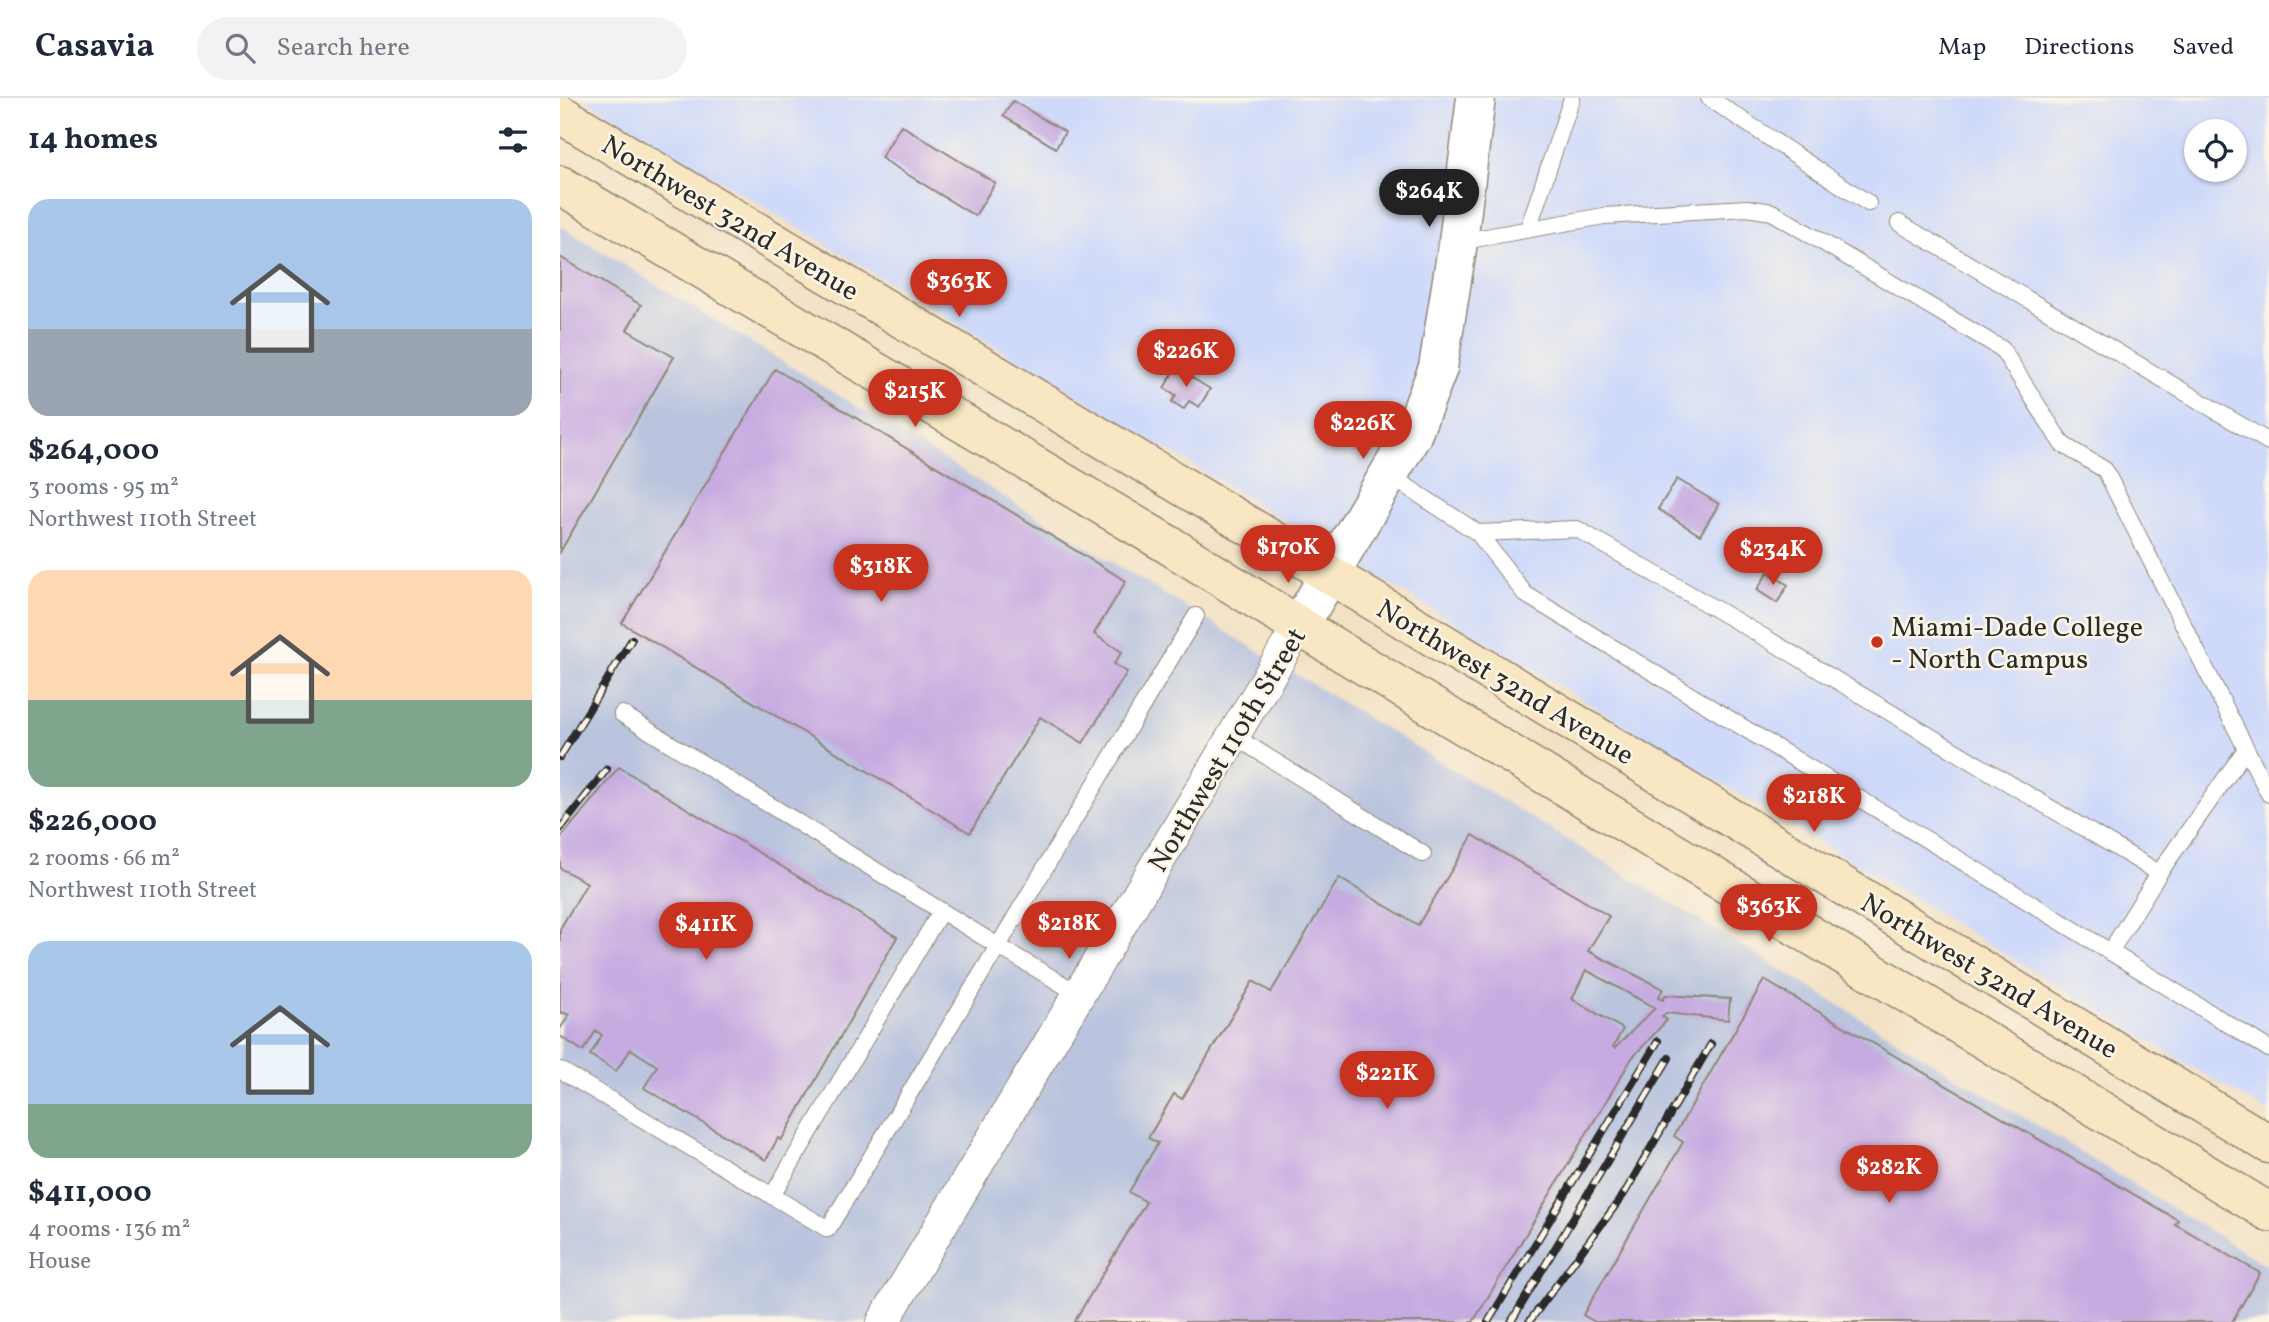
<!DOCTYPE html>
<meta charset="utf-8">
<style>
:root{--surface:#fff;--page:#f2f2f3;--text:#1f2937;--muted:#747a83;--line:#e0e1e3;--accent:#c8321e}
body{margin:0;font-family:Vollkorn,serif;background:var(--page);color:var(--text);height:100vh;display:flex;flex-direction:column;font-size:26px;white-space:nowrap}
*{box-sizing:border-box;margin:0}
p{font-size:23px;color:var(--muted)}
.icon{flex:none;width:38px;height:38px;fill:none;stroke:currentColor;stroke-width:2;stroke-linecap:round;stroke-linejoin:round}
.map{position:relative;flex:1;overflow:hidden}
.details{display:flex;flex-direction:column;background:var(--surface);width:560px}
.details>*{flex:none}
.buttons{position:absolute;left:1624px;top:21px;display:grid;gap:14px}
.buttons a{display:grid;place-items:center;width:63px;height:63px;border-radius:50%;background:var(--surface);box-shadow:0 2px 5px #0004;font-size:35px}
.price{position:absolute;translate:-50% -60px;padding:0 16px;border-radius:24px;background:var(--accent);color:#fff;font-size:23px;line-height:46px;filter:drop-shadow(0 2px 4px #0008)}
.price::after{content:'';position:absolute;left:50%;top:42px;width:21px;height:16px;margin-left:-10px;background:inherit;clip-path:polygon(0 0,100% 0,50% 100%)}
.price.on{background:#222;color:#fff}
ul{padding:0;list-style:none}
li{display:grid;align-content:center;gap:14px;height:371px;padding:0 28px}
li span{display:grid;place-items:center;height:217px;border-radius:21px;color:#555}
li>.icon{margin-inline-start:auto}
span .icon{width:126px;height:126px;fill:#fffc;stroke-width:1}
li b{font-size:30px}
h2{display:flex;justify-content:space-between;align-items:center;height:84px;padding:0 28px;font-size:30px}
header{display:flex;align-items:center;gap:42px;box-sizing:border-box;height:98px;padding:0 35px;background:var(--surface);border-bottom:2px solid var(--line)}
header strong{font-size:33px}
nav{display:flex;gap:38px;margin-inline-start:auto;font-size:24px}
.search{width:490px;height:63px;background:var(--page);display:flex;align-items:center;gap:18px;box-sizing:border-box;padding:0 24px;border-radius:38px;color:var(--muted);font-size:26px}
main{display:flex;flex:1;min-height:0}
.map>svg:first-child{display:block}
.built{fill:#cfdafa;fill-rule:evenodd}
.industrial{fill:#bac4de}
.building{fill:#c6abe1;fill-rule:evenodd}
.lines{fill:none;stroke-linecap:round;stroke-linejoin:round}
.service-casing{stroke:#8f8678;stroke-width:18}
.minor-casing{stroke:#8f8678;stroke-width:34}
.tertiary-casing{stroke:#8f8678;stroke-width:41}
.secondary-casing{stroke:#8f8678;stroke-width:41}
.service{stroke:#fff;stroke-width:16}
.minor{stroke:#fff;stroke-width:32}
.tertiary{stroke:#fff;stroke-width:38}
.secondary{stroke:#f9e7c3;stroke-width:38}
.rail-casing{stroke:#2b2b2b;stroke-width:8}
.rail{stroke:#fcf5e5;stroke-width:5;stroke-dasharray:16;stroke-linecap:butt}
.poi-dot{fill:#c8321e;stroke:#fcf5e5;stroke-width:2.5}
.labels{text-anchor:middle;stroke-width:5;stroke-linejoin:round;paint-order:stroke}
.street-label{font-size:28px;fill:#2b2b2b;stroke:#fcf5e5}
.poi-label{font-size:28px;fill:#2b2b2b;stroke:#fcf5e5;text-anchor:start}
</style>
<header>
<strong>Casavia</strong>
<div class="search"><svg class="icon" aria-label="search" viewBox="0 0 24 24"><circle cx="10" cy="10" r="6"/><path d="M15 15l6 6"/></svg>Search here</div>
<nav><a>Map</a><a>Directions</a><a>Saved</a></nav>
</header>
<main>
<section class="details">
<h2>14 homes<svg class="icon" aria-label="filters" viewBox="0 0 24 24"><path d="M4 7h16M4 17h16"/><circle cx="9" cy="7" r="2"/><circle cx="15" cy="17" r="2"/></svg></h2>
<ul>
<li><span style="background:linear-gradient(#a9c7e8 60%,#9aa5b1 0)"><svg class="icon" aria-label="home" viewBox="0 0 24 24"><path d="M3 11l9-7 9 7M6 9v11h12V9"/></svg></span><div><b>$264,000</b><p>3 rooms · 95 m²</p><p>Northwest 110th Street</p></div></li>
<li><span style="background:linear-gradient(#ffd9b3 60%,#7fa58c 0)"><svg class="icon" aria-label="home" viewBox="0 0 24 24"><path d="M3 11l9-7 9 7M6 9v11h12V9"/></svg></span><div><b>$226,000</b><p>2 rooms · 66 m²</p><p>Northwest 110th Street</p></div></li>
<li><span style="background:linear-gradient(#a9c7e8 75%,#7fa58c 0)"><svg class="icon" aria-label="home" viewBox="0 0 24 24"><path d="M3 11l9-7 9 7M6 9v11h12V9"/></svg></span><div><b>$411,000</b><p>4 rooms · 136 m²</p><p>House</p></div></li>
</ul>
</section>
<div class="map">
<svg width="1709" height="1224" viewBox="0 0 1709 1224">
<rect width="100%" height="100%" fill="#fcf5e5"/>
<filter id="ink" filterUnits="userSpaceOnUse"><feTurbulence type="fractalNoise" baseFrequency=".0143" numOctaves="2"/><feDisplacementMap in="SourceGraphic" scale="14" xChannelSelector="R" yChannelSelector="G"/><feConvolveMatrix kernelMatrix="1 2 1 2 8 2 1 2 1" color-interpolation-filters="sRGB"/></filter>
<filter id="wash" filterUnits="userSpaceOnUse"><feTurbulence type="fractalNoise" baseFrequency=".00686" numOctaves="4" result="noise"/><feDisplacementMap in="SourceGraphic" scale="28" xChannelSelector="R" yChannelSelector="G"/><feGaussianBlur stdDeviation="1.57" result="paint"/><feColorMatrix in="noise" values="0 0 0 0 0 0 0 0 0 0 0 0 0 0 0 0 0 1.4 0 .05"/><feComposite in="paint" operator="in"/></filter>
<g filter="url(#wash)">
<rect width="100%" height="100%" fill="#f3e1c4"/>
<path class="built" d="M 23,0 L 1709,0 L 1709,1015 ZM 1636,33 L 1675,33 L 1675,72 L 1636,72 Z"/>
<path class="industrial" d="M 0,128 L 1709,1169 L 1709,1224 L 0,1224 Z"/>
<g id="blocks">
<g class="building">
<path d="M 453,3 L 505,34 L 496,50 L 443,18 Z"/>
<path d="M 341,27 L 435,85 L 415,118 L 321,60 Z"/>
<path d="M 0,159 L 81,207 L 67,232 L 114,259 L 0,454 Z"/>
<path d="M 616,270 L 650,291 L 639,309 L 629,303 L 624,311 L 612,304 L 616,297 L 604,290 Z"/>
<path d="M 215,271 L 566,483 L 534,536 L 562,554 L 554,566 L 567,574 L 523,645 L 480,619 L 410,735 L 62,525 Z"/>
<path d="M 1117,381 L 1159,406 L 1140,437 L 1098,411 Z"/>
<path d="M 1208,474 L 1228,487 L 1217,505 L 1197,492 Z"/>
<path d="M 59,669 L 337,839 L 225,1036 L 221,1042 L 218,1040 L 206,1062 L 84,990 L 97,968 L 71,951 L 56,973 L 30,957 L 42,937 L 36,933 L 23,953 L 0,938 L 0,931 L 9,917 L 2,914 L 0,917 L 0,831 L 27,785 L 0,770 L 0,741 Z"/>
<path d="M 913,737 L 1049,818 L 1028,853 L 1103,891 L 1098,900 L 1103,902 L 1105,897 L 1170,901 L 1168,922 L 1106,915 L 1102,918 L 1107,922 L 1072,960 L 913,1224 L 514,1224 L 586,1104 L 569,1094 L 598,1045 L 588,1040 L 614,996 L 622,1001 L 693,883 L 711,894 L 779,780 L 858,827 ZM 1026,872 L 1095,910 L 1055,950 L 1053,949 L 1063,931 L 1012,901 Z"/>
<path d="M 1204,882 L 1618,1122 L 1615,1126 L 1700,1175 L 1672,1224 L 1035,1224 L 1023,1217 L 1123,1044 L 1114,1038 Z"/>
</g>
</g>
</g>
<g filter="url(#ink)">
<use href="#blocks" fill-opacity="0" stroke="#8f8678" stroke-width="2"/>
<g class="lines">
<defs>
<g id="service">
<path d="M 1149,0 L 1308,105"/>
<path d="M 1339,125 L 1709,344"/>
<path d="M 968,131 L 1012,0"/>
<path d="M 898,144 L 1044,118 L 1187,110 L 1212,114 L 1442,251 L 1502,346 L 1545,372 L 1709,696"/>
<path d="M 829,377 L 918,435 L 965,496 L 1709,951"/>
<path d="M 918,435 L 1017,431 L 1204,539 L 1599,775 L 1550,854"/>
<path d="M 674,638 L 863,756"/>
<path d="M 1599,775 L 1686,651"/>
<path d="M 519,896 L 438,848 L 636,518"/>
<path d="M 0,972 L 268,1131 L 438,848 L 62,616"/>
<path d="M 212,1098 L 381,813"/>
</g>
<path id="minor" d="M 323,1224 L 739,528"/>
<path id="tertiary" d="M 739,528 L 852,337 L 878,270 L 898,144 L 916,0"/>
<g id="secondary">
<path d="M 0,16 L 769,476 L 1709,1046"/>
<path d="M 0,87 L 609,447 L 739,528 L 1709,1114"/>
</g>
</defs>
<use href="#service" class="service-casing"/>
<use href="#minor" class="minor-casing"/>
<use href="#tertiary" class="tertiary-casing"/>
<use href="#secondary" class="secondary-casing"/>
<use href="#service" class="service"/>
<use href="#minor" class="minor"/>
<use href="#tertiary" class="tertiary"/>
<use href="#secondary" class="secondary"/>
<defs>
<g id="rail">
<path d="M 0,659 L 72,541"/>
<path d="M 0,731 L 47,671"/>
<path d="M 928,1224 L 1098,943"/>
<path d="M 951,1224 L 1109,960"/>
<path d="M 969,1224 L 1064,1096 L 1151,946"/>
</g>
</defs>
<use href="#rail" class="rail-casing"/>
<use href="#rail" class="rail"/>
</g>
</g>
<circle class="poi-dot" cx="1317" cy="544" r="7"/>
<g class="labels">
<g class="street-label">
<text transform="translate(171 119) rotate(31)" y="10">Northwest 32nd Avenue</text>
<text transform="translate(946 583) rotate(31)" y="10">Northwest 32nd Avenue</text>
<text transform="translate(666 651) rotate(-59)" y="10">Northwest 110th Street</text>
<text transform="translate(1430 877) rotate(31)" y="10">Northwest 32nd Avenue</text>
</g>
<g class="poi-label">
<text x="1331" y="538">Miami-Dade College<tspan x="1331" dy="32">- North Campus</tspan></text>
</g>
</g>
</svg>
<div class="buttons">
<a><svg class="icon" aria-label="locate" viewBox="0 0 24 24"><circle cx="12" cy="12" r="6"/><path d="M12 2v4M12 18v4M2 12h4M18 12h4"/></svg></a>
</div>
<b class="price on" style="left:869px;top:131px">$264K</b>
<b class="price" style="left:399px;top:221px">$363K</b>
<b class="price" style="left:626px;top:291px">$226K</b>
<b class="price" style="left:355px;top:331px">$215K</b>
<b class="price" style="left:803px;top:363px">$226K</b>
<b class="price" style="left:728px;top:487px">$170K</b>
<b class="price" style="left:1213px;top:489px">$234K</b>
<b class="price" style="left:321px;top:506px">$318K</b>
<b class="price" style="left:1254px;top:736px">$218K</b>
<b class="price" style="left:1209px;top:846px">$363K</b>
<b class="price" style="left:509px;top:863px">$218K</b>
<b class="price" style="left:146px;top:864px">$411K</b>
<b class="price" style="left:827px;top:1013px">$221K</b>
<b class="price" style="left:1329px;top:1107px">$282K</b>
</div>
</main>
